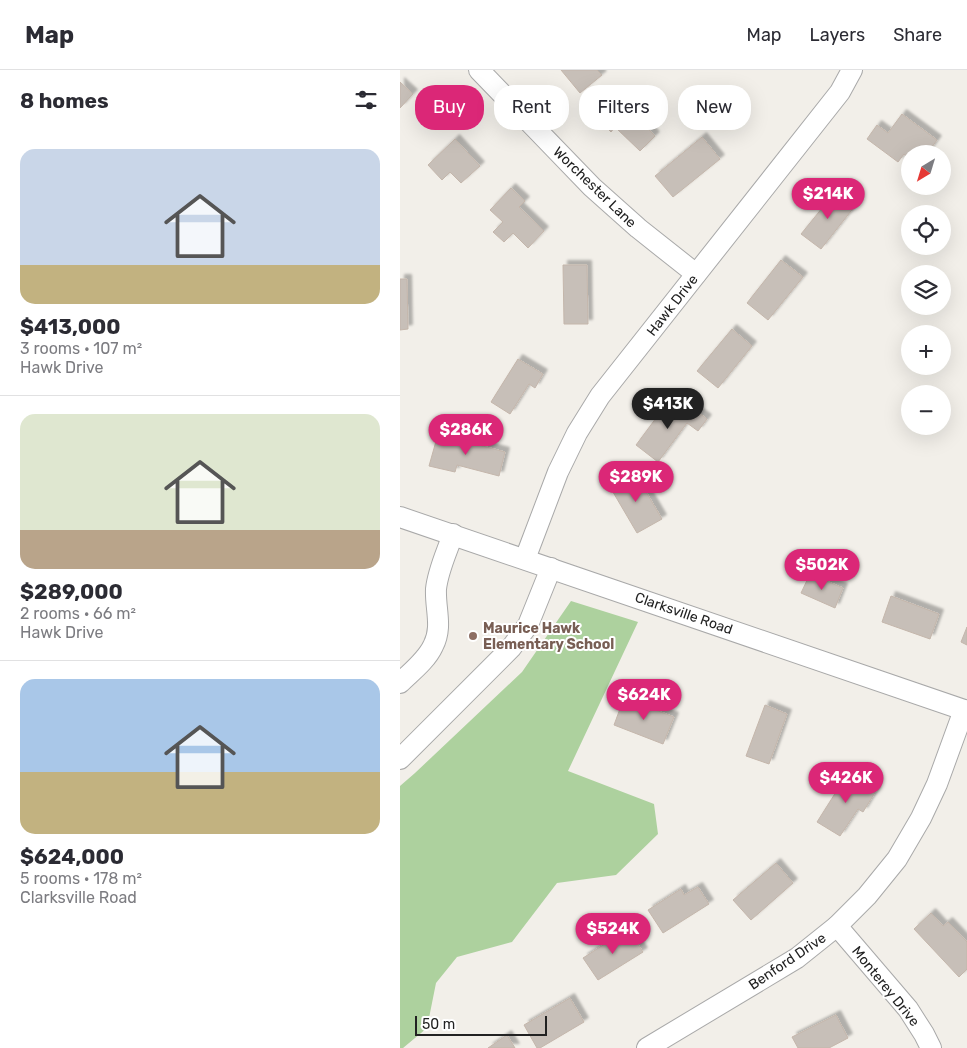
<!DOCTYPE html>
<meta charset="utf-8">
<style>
:root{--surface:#fff;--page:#f2f2f3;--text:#2b2b33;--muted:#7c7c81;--line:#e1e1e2;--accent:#db2777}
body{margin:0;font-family:Rubik,sans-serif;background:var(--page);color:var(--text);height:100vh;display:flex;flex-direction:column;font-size:19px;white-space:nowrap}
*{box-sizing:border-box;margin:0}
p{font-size:16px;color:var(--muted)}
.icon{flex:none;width:28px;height:28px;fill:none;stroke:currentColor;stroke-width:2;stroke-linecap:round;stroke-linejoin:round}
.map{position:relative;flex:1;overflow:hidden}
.panel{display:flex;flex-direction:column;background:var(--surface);width:400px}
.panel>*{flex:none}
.hud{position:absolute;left:15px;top:15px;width:475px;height:45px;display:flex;gap:10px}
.needle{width:32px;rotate:218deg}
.tools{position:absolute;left:501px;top:75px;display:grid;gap:10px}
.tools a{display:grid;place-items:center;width:50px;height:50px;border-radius:50%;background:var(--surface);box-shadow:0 5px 20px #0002;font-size:25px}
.scale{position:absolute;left:15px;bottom:12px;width:132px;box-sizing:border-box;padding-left:5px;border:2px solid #222;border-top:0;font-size:14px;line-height:18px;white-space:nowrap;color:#222;-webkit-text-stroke:4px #fff;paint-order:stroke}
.price{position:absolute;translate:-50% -42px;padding:0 11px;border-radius:18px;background:var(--accent);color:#fff;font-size:16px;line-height:32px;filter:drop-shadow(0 1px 2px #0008)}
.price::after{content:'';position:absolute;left:50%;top:30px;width:15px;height:11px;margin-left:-8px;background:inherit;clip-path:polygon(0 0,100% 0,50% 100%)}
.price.current{background:#222;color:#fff}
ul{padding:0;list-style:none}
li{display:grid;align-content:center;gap:10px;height:265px;padding:0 20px}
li+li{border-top:1px solid var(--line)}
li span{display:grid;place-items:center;height:155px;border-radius:15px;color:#555}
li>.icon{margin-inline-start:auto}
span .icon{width:90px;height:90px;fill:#fffc;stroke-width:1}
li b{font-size:21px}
h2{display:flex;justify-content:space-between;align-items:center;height:60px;padding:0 20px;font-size:21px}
.pill{padding:0 18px;border-radius:20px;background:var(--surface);box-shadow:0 5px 20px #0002;font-size:18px;line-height:45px}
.pill.current{background:var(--accent);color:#fff}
header{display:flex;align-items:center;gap:30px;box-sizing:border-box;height:70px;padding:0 25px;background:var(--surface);border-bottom:1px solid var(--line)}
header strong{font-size:24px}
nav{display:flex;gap:28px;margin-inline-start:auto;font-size:18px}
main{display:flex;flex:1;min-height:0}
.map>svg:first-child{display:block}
.forest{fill:#add19e}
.building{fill:#c7bfb8;stroke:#c4b6ab;filter:url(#shadow)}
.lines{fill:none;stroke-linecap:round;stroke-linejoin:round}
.minor-casing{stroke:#a9a9a9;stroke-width:22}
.minor{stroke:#fff;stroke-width:20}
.education-dot{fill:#8d6e63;stroke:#fff;stroke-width:2}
.labels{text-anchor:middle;stroke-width:4;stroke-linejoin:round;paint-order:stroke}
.street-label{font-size:14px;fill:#222;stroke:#fff}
.education-label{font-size:14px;font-weight:bold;fill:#785e54;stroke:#fff;text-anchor:start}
</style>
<header>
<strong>Map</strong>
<nav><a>Map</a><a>Layers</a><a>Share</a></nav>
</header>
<main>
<section class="panel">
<h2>8 homes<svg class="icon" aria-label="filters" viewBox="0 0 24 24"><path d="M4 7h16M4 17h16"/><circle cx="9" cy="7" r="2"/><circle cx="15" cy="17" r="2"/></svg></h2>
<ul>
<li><span style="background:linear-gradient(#c9d6e8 75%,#c2b280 0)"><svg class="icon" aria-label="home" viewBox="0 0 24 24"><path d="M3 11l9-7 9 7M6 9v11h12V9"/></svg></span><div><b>$413,000</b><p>3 rooms · 107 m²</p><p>Hawk Drive</p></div></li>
<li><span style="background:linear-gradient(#dfe7d0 75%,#b9a48a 0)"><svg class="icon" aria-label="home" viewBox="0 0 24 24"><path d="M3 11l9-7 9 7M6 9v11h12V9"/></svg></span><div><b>$289,000</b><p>2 rooms · 66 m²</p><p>Hawk Drive</p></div></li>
<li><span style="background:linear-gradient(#a9c7e8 60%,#c2b280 0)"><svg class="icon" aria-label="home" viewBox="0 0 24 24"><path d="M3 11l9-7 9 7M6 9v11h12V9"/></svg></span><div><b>$624,000</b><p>5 rooms · 178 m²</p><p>Clarksville Road</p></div></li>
</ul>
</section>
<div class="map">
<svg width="567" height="978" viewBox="0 0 567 978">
<defs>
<filter id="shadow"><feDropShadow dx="4.5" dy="-4.5" stdDeviation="1" flood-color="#0004"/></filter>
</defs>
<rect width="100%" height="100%" fill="#f2efe9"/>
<path class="forest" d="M 171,531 L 238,552 L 168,701 L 254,734 L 258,764 L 216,805 L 157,813 L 112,872 L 57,887 L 36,913 L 27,958 L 3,978 L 0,978 L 0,716 L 15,703 L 122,602 Z"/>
<g class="building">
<path d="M 161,0 L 197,0 L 202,5 L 180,23 Z"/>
<path d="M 0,12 L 13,24 L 0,38 Z"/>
<path d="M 218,28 L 255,66 L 240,81 L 215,57 L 211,62 L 198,49 Z"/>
<path d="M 502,44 L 537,70 L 527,84 L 510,84 L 510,89 L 504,84 L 498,92 L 467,69 L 477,55 L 488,63 Z"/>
<path d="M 302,67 L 320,89 L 273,127 L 255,106 Z"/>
<path d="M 55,69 L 80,96 L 61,113 L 50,102 L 42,110 L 28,95 Z"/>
<path d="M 111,118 L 125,131 L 119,137 L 144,161 L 128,178 L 113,163 L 104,172 L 93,162 L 103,152 L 90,140 Z"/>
<path d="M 436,121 L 455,136 L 421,179 L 401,164 Z"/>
<path d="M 381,190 L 403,207 L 368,250 L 347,233 Z"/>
<path d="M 163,195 L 187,195 L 188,254 L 164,254 Z"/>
<path d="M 0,209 L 7,209 L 8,259 L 0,260 Z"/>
<path d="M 332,259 L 352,276 L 318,318 L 297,301 Z"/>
<path d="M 118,289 L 143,304 L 135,318 L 129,314 L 110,344 L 91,332 Z"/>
<path d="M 268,332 L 288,347 L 294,339 L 307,349 L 298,361 L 287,353 L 258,392 L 236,375 Z"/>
<path d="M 38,364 L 105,382 L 99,406 L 57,395 L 55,402 L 29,396 Z"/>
<path d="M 235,403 L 262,449 L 237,463 L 210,417 Z"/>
<path d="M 410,504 L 443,518 L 435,538 L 401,523 Z"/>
<path d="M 491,526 L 539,544 L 530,569 L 482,552 Z"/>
<path d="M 567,557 L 567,575 L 561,572 Z"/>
<path d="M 224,628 L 274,647 L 263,674 L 214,655 Z"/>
<path d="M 365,635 L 387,644 L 369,694 L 346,686 Z"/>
<path d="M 448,703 L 476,721 L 463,742 L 458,739 L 440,766 L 417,752 Z"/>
<path d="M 376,793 L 393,813 L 351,850 L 333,830 Z"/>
<path d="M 298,817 L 309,834 L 263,863 L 248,840 L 281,819 L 284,825 Z"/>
<path d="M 531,843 L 543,856 L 548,852 L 567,872 L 567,899 L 559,907 L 514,859 Z"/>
<path d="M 228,859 L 243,882 L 198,910 L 183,888 Z"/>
<path d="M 170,928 L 184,952 L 140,978 L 137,978 L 124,955 Z"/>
<path d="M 436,945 L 448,968 L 429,978 L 398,978 L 392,967 Z"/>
<path d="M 107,965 L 115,978 L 88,978 Z"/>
</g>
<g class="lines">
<defs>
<g id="minor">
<path d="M 79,0 L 192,117 L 238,158 L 296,204"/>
<path d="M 0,447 L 567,641"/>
<path d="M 125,489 L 158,402 L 177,363 L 200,326 L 440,22 L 452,0"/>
<path d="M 0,613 C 11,602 26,591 33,576 C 43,557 35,539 36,519 C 38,500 47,482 53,464"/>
<path d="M 0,689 L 111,578 L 128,555 L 151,498"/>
<path d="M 437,856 L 508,939 L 524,964 L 531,978"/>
<path d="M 247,978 L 397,888 L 437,856 L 467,826 L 497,789 L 521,748 L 537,714 L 564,640"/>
</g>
</defs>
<use href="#minor" class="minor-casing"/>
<use href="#minor" class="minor"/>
</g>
<circle class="education-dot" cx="73" cy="566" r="5"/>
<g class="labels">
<g class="street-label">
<text transform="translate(195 117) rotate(44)" y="5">Worchester Lane</text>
<text transform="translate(272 235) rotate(-52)" y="5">Hawk Drive</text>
<text transform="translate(284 543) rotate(19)" y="5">Clarksville Road</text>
<text transform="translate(387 891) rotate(-34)" y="5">Benford Drive</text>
<text transform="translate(486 916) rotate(51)" y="5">Monterey Drive</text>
</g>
<g class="education-label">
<text x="83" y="563">Maurice Hawk<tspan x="83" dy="16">Elementary School</tspan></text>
</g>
</g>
</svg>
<div class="tools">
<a><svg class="needle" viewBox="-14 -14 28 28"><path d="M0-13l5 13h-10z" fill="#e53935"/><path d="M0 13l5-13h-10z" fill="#7c7c81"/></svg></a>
<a><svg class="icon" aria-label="locate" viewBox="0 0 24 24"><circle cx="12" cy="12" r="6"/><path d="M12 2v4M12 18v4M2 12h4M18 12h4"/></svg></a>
<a><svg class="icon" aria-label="layers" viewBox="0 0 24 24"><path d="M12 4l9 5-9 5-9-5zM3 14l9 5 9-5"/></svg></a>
<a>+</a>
<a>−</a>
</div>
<div class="scale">50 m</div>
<b class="price" style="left:428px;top:150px">$214K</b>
<b class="price current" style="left:268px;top:360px">$413K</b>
<b class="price" style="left:66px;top:386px">$286K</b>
<b class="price" style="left:236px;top:433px">$289K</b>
<b class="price" style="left:422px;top:521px">$502K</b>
<b class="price" style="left:244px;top:651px">$624K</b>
<b class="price" style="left:446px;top:734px">$426K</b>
<b class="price" style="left:213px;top:885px">$524K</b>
<div class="hud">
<a class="pill current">Buy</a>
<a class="pill">Rent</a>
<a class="pill">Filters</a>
<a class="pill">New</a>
</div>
</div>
</main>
